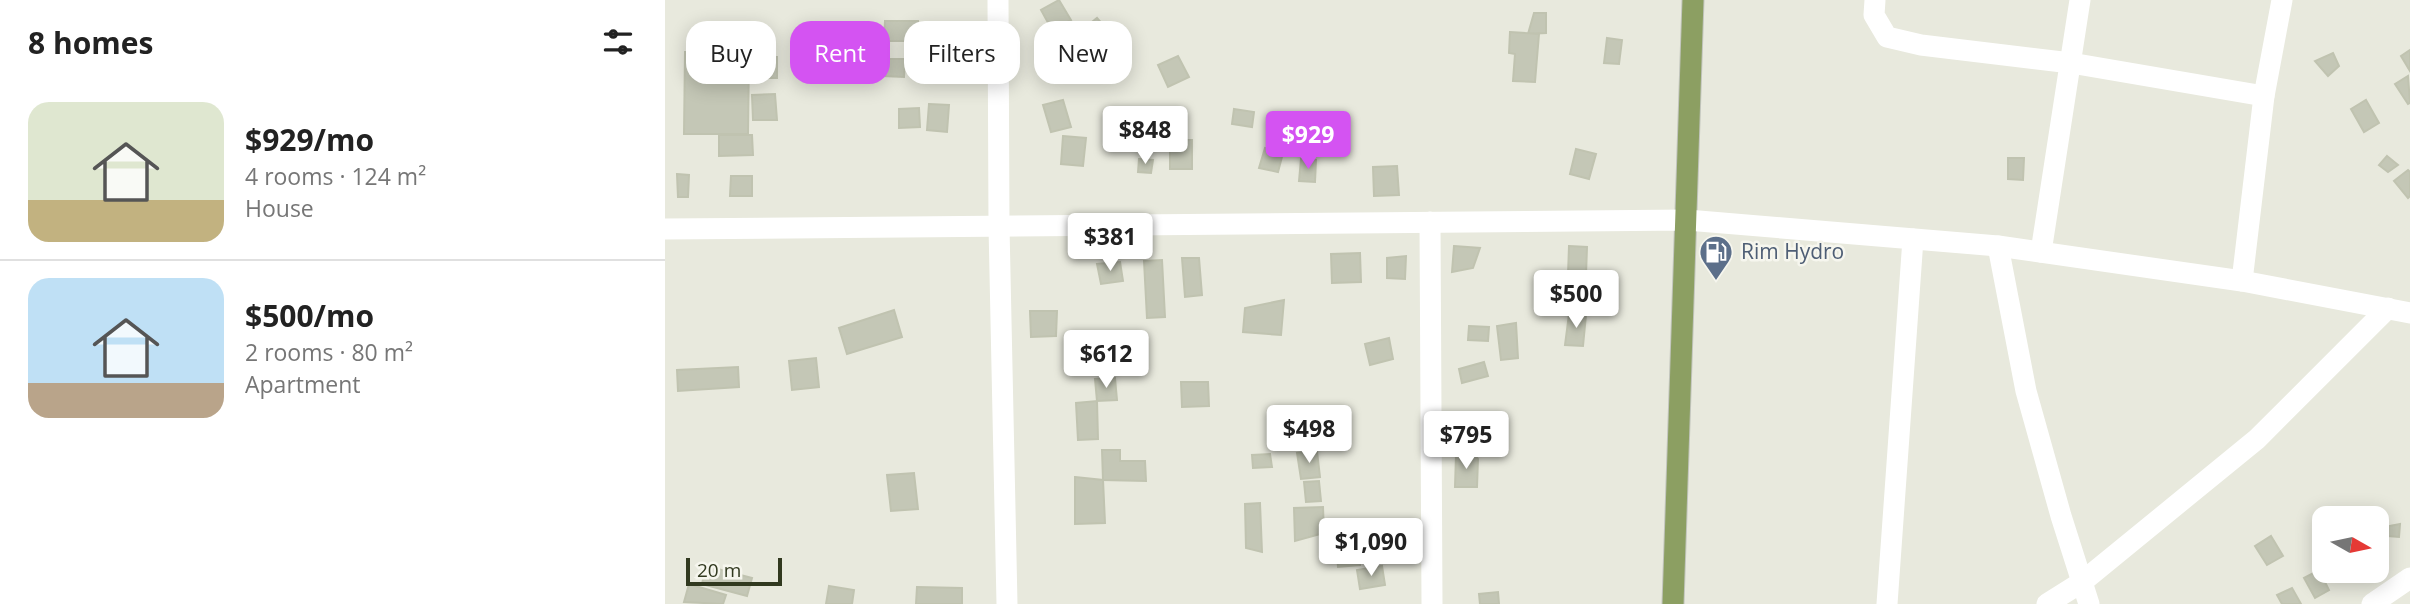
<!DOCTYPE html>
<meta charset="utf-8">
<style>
:root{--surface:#fff;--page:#f6f6f6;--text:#222;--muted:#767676;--line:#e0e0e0;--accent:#d453f2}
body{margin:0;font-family:"Open Sans",sans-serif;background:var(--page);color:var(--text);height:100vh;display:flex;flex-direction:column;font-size:26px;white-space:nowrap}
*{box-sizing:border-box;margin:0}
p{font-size:23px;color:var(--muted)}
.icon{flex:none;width:38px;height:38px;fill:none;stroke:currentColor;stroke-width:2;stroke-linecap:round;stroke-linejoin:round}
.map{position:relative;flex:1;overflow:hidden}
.details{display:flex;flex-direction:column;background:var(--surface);width:665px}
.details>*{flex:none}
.banner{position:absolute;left:21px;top:21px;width:665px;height:63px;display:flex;gap:14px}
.needle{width:46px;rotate:99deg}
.controls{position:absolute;left:1647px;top:506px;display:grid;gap:14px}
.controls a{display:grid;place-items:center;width:77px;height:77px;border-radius:14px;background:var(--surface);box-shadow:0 4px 18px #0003;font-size:35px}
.scale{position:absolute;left:21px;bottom:18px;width:96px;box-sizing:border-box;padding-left:7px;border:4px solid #31391f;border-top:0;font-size:19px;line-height:24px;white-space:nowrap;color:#31391f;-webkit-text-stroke:5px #f6f6ee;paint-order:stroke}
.price{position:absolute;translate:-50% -60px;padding:0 16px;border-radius:7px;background:#fff;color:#222;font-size:23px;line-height:46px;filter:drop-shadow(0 2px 4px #0008)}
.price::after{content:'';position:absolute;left:50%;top:42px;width:21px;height:16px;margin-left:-10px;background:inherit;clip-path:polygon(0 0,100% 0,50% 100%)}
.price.active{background:var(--accent);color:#fff}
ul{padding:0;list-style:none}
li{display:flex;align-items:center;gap:21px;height:175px;padding:0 28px}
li+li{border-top:2px solid var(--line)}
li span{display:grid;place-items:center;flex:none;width:196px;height:140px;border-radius:21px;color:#555}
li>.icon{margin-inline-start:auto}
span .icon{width:84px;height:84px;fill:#fffc;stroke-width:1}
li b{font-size:30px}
h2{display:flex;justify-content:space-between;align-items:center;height:84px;padding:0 28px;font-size:30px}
.pill{padding:0 24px;border-radius:21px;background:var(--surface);box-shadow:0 4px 18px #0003;font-size:24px;line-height:63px}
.pill.active{background:var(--accent);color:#fff}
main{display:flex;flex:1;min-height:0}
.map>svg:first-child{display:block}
.building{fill:#c4c7b6;stroke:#c0c3b0;stroke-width:2}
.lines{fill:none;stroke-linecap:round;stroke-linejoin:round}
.primary-casing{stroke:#c1c4bc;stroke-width:23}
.minor{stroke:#fff;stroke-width:21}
.primary{stroke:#8c9f62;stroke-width:21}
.labels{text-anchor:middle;stroke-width:5;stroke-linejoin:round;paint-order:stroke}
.service-label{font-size:21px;fill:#4e5e75;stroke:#f6f6ee;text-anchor:start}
</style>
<main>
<section class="details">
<h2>8 homes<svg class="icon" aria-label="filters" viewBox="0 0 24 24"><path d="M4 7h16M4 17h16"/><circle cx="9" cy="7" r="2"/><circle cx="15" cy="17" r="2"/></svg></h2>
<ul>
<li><span style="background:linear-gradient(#dfe7d0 70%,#c2b280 0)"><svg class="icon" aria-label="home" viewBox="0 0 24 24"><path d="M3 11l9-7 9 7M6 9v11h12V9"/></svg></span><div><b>$929/mo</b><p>4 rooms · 124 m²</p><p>House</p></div></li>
<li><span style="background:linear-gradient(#bfe0f5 75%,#b9a48a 0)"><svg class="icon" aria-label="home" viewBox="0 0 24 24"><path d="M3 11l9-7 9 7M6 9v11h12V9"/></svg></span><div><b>$500/mo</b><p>2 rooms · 80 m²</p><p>Apartment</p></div></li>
</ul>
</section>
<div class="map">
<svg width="1745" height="604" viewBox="0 0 1745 604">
<rect width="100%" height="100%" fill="#e8e9dd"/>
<g class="building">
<path d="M 394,0 L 406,20 L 387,30 L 376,10 Z"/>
<path d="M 869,13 L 881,13 L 881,33 L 863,34 Z"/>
<path d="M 432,18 L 439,26 L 428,36 L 421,27 Z"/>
<path d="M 220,21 L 253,21 L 252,41 L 219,41 Z"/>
<path d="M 447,28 L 459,55 L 443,70 L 434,54 L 438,48 L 432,34 Z"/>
<path d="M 845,32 L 874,34 L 870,82 L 848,81 L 850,54 L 844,53 Z"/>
<path d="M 942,38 L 957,40 L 954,64 L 939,63 Z"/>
<path d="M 1745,50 L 1745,71 L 1736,56 Z"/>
<path d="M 20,52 L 84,53 L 83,134 L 19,134 Z"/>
<path d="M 1668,53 L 1674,66 L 1663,76 L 1650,61 Z"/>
<path d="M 513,56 L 524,77 L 503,87 L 493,65 Z"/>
<path d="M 88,57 L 112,57 L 112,78 L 87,78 Z"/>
<path d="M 218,59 L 240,59 L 239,77 L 218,76 Z"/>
<path d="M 1743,76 L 1745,103 L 1743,104 L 1730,84 Z"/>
<path d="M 110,94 L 112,120 L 88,120 L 87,95 Z"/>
<path d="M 398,100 L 406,127 L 386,132 L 378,105 Z"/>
<path d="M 1701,100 L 1714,123 L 1699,132 L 1686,109 Z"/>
<path d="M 264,104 L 284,105 L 282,132 L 262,130 Z"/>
<path d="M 254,108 L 255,127 L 234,128 L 234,109 Z"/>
<path d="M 569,109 L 589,112 L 587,127 L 567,124 Z"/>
<path d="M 446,113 L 464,116 L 461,135 L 443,133 Z"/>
<path d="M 608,124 L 628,125 L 626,145 L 607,145 Z"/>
<path d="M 479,130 L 494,131 L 492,151 L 477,150 Z"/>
<path d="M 54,135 L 87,135 L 88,155 L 54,156 Z"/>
<path d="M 398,136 L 421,138 L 418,166 L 396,164 Z"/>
<rect x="505" y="140" width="22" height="29"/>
<path d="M 600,148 L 618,153 L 613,172 L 594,168 Z"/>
<path d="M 911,149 L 931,154 L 924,179 L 905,174 Z"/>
<path d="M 1722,156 L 1733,165 L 1723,172 L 1714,165 Z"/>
<path d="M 1343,158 L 1359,158 L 1358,180 L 1343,179 Z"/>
<path d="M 474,159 L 488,160 L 486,173 L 473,172 Z"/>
<path d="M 636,159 L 651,160 L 650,182 L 634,181 Z"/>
<path d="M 732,166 L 734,195 L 709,196 L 708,167 Z"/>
<path d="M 1743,170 L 1745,172 L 1745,196 L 1743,198 L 1729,181 Z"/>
<path d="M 12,174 L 24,175 L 23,197 L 13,197 Z"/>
<path d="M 66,176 L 87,176 L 87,196 L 65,196 Z"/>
<path d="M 789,246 L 815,248 L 808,268 L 787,272 Z"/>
<path d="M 904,246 L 922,247 L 921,275 L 903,275 Z"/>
<path d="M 695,253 L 696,282 L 667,283 L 666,254 Z"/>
<path d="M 741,256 L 740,279 L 722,278 L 722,258 Z"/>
<path d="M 517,258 L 534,258 L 537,295 L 520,297 Z"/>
<path d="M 497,260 L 500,317 L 482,318 L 479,261 Z"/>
<path d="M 455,262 L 458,281 L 436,284 L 432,264 Z"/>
<path d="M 619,300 L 616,335 L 578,332 L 580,308 Z"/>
<path d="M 229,310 L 237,337 L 182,354 L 174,328 Z"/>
<path d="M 365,311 L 392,311 L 391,336 L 366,337 Z"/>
<path d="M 904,314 L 921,315 L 918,346 L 900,345 Z"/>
<path d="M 851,323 L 853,358 L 836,360 L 832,326 Z"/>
<path d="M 804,326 L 824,327 L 823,341 L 803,340 Z"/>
<path d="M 724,338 L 728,359 L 705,365 L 700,344 Z"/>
<path d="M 151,358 L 154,387 L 127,390 L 124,361 Z"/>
<path d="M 819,362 L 823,376 L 797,383 L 794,369 Z"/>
<path d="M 73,367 L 74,387 L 13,391 L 12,370 Z"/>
<path d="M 450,378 L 452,400 L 432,401 L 430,379 Z"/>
<path d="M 516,382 L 543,382 L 544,406 L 517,407 Z"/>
<path d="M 432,401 L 433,439 L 413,440 L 411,403 Z"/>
<path d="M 437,450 L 455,450 L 455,461 L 480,461 L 481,481 L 438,480 Z"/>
<path d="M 652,451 L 655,477 L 636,479 L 632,453 Z"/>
<path d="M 605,454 L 607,467 L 588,468 L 587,455 Z"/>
<path d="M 791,455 L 811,456 L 813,459 L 812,487 L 790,487 Z"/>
<path d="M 249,473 L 253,509 L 226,511 L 222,475 Z"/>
<path d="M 410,477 L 438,480 L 440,523 L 410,524 Z"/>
<path d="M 654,481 L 656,501 L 641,502 L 639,482 Z"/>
<path d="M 595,503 L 597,552 L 581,548 L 580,504 Z"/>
<path d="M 658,507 L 659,533 L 630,541 L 629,508 Z"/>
<path d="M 1735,524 L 1734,537 L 1723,536 L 1724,526 Z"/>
<path d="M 1606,536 L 1618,556 L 1602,565 L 1590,546 Z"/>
<path d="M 693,540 L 695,565 L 673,567 L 671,542 Z"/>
<path d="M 41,566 L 87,578 L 82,596 L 37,584 Z"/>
<path d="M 717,566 L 720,585 L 695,589 L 692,570 Z"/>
<path d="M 1654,570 L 1664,590 L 1650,598 L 1639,578 Z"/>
<path d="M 24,584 L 61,595 L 58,604 L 19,602 Z"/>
<path d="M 164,586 L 189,590 L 187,604 L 161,604 Z"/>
<path d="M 252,587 L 297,588 L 297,604 L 251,604 Z"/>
<path d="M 1627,588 L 1636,604 L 1617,604 L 1612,595 Z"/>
<path d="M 833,592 L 834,604 L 815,604 L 814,594 Z"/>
</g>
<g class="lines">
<defs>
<path id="primary" d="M 1008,604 L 1028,0"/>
</defs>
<use href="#primary" class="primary-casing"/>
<g class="minor">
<path d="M 333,0 L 334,226 L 342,604"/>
<path d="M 1210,0 L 1209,15 L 1222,37 L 1256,45 L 1406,63 L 1599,96"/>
<path d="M 765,222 L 767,604"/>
<path d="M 0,229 L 1022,220 L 1333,246 L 1577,281 L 1745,313"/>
<path d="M 1333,246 L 1361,391 L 1396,516 L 1424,604"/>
<path d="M 1376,252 L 1415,0"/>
<path d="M 1577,281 L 1599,96 L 1617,0"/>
<path d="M 1222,604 L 1248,239"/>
<path d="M 1382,604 L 1417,582 L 1592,439 L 1723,308"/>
<path d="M 1707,604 L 1745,578"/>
</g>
<use href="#primary" class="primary"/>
</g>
<defs>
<symbol id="fuel-pin" viewBox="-11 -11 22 30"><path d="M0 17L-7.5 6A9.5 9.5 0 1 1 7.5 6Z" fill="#5c6f8a" stroke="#f6f6ee"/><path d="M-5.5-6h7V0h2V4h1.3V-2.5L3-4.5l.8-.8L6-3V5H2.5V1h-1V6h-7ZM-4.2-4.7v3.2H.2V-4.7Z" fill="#fff"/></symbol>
</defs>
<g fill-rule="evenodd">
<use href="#fuel-pin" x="1032" y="233" width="38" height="52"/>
</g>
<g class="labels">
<g class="service-label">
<text x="1076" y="259">Rim Hydro</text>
</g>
</g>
</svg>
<div class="controls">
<a><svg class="needle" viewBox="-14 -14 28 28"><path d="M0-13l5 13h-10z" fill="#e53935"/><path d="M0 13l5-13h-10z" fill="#767676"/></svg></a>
</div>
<div class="scale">20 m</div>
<b class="price" style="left:480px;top:166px">$848</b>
<b class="price active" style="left:643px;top:171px">$929</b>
<b class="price" style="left:445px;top:273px">$381</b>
<b class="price" style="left:911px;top:330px">$500</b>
<b class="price" style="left:441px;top:390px">$612</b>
<b class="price" style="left:644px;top:465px">$498</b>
<b class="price" style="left:801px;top:471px">$795</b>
<b class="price" style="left:706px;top:578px">$1,090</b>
<div class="banner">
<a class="pill">Buy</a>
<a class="pill active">Rent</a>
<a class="pill">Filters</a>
<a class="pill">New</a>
</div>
</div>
</main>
